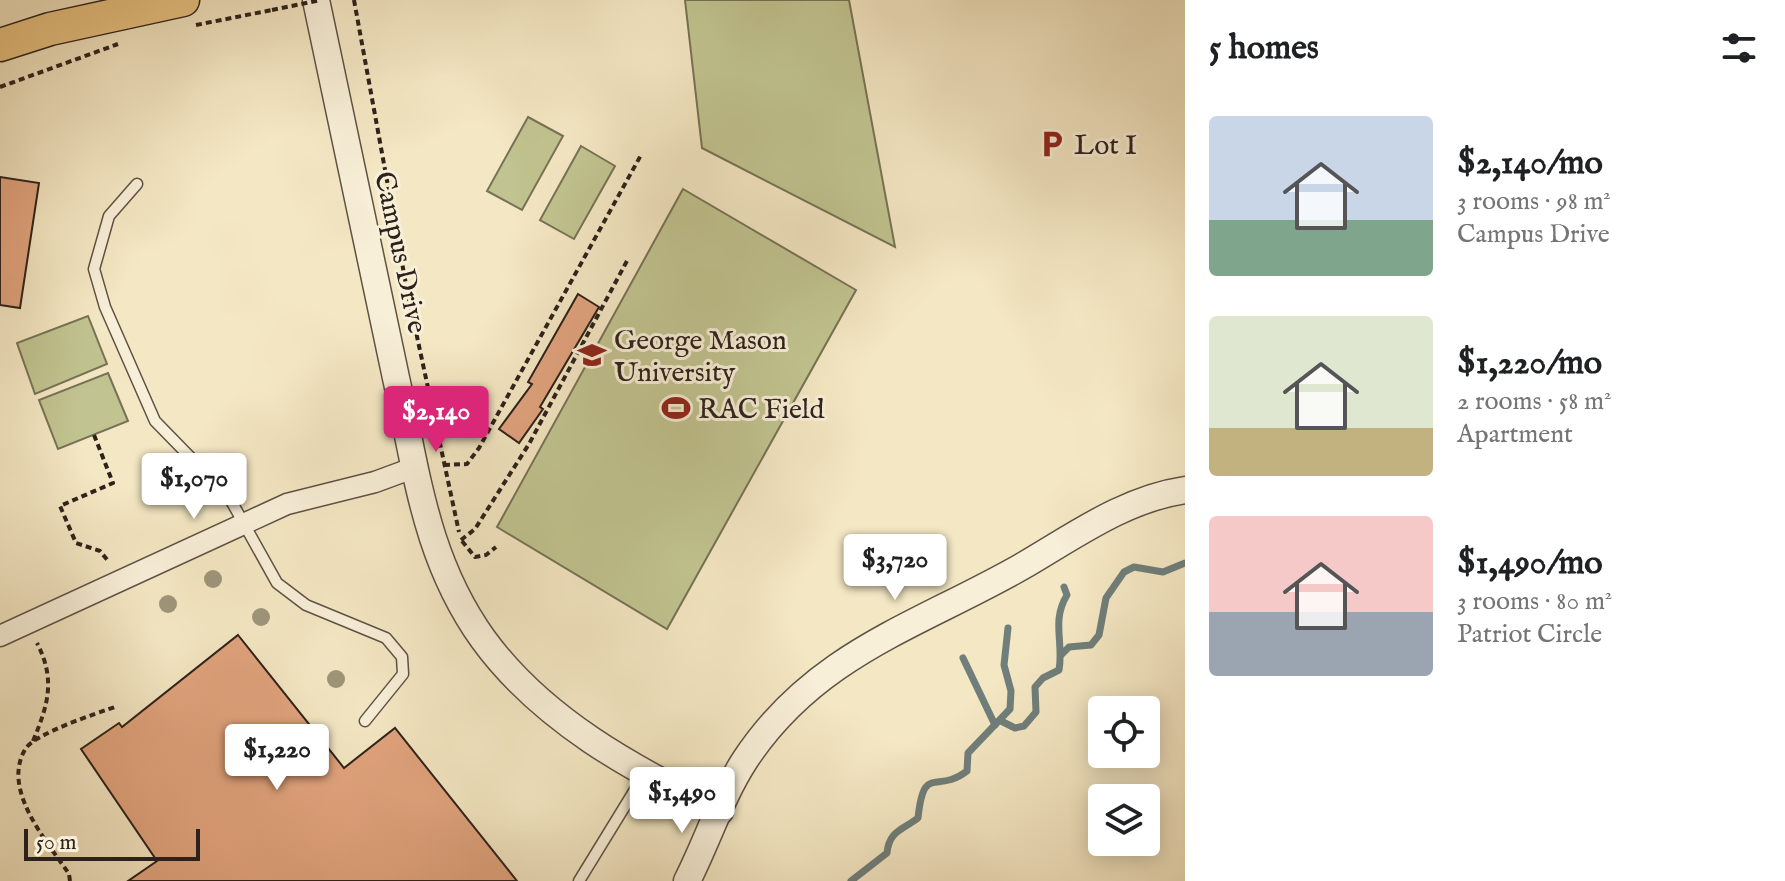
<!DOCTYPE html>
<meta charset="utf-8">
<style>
:root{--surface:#fff;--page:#f6f6f6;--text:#202124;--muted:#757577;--accent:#db2777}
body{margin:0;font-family:"IM FELL English",serif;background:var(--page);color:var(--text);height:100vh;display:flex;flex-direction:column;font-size:30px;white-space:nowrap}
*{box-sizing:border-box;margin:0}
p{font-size:26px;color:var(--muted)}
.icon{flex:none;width:44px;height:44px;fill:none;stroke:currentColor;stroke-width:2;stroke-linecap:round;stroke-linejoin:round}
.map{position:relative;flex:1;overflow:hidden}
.details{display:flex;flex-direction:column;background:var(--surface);width:600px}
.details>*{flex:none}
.tools{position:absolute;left:1088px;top:696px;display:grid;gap:16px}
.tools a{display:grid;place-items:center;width:72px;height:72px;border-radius:8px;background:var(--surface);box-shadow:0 4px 20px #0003;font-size:40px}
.scale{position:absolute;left:24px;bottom:20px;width:176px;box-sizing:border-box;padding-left:8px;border:4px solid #2c211b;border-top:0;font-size:22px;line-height:28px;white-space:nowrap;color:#2c211b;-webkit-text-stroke:6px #f8efd8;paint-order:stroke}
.price{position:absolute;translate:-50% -68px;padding:0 18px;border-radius:8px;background:#fff;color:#222;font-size:26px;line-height:52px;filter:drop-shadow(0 2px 4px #0008)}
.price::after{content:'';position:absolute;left:50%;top:48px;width:24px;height:18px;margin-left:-12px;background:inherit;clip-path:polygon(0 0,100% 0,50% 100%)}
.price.selected{background:var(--accent);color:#fff}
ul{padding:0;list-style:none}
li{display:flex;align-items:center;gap:24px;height:200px;padding:0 24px}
li span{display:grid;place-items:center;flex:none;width:224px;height:160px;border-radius:8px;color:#555}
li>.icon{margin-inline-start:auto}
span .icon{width:96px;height:96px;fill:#fffc;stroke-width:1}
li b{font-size:34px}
h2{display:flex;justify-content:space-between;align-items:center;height:96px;padding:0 24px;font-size:34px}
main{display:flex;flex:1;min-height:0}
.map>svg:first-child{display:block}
.green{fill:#c1c490;stroke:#767256;stroke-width:2}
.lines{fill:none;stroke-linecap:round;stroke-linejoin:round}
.stream{stroke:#707f7b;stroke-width:7}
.building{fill:#e1a37d;stroke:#2c211b;stroke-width:2}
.service-casing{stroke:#5e5245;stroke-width:13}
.minor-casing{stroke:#5e5245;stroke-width:23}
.tertiary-casing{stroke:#5e5245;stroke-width:29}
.primary-casing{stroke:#2c211b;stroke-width:35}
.path{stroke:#2c211b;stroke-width:4;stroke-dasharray:6 4;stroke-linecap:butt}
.service{stroke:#f8efd8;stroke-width:10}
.minor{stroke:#f8efd8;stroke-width:20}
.tertiary{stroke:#f8efd8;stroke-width:26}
.primary{stroke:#eac482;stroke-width:32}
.path-bridge{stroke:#2c211b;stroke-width:4;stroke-dasharray:6 4;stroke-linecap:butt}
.tree{fill:#9f957a}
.labels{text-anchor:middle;stroke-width:6;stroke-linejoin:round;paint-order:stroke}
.poi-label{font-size:28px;fill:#2c211b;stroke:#f8efd8;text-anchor:start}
.street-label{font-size:28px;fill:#2c211b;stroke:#f8efd8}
</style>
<main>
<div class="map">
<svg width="1185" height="881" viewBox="0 0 1185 881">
<rect width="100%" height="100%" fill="#f4e7c3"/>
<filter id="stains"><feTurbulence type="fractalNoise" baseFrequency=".0025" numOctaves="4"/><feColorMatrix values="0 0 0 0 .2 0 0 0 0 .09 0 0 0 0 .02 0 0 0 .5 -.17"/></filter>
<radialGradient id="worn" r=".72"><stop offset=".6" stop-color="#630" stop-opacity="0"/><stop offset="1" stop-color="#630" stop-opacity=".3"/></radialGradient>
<g class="green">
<path d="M 685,0 L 849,0 L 895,247 L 702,148 Z"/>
<path d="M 528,117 L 563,136 L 522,210 L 487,191 Z"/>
<path d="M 581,146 L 615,166 L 574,239 L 540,220 Z"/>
<path d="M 683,189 L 856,290 L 667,629 L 497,527 Z"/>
<path d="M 88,316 L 107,364 L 35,394 L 17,343 Z"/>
<path d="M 108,373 L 128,421 L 58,449 L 39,400 Z"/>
</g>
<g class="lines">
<g class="stream">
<path d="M 1062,654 L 1069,647 L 1091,645 L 1099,635 L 1106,598 L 1124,572 L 1134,567 L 1163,572 L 1185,563"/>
<path d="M 963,658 L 995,725"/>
<path d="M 1001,721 L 1015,728 L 1024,726 L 1036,712 L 1035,687 L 1043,678 L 1059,670 C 1064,643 1051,621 1067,595 L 1064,587"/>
<path d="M 851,881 L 887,853 C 889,831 902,830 918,818 C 924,762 936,795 967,771 L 968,753 L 1010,709 L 1011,691 L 1004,665 L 1008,628"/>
</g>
</g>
<g class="building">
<path d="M 0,177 L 39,183 L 20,308 L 0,305 Z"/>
<path d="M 578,294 L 599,307 L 540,407 L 543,409 L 519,443 L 499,429 L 532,384 L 528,382 Z"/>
<path d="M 238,635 L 344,768 L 395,728 L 517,881 L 128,881 L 157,861 L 81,749 L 119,723 L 122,727 Z"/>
</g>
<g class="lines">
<defs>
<g id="service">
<path d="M 137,184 L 109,216 L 94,269 L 105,307 L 155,421 L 229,497 L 277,583 L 306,605 L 386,638 L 402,657 L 403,674 L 365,721"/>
<path d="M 579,881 L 644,775"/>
</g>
<path id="minor" d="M 0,636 L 287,504 L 375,482 L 413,468"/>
<g id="tertiary">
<path d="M 316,0 C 343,126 369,252 396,378 C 417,472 425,558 483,639 C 541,719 633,770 720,811"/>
<path d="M 687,881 C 707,842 721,797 745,760 C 815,654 917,626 1021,567 C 1073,537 1124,499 1185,490"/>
</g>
<path id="primary" d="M 0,45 L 50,29 L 183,0"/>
</defs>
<use href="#service" class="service-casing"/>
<use href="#minor" class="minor-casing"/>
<use href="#tertiary" class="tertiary-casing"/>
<use href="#primary" class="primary-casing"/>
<g class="path">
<path d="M 354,0 L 407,290 L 459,532"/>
<path d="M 196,25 L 272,10"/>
<path d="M 0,87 L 118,44"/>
<path d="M 94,435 L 113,483 L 60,506 L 76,543 L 100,551 L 109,562"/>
<path d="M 444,465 L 467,464 L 479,448 L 641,155"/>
<path d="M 461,540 L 475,529 L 529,444 L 628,259"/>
<path d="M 462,541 L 475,557 L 486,555 L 496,547"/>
<path d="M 33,741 C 48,705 56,680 37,643"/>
<path d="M 70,881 L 69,874 C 47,841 0,789 26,748 C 37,733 97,713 115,707"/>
</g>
<use href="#service" class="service"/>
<use href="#minor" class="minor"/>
<use href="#tertiary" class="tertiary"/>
<use href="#primary" class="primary"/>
<path class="path-bridge" d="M 272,10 L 321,0"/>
</g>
<g class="tree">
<circle cx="213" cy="579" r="9"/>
<circle cx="168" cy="604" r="9"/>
<circle cx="261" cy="617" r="9"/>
<circle cx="336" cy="679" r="9"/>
</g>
<defs>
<symbol id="parking-bare" viewBox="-9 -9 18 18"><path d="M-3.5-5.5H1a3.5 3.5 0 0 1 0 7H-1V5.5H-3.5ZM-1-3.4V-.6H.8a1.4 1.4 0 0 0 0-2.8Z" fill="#8f2418" stroke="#f8efd8" stroke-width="2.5" paint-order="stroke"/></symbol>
<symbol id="university-bare" viewBox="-9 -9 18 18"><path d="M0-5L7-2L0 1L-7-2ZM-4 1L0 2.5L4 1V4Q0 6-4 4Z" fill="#8f2418" stroke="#f8efd8" stroke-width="2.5" paint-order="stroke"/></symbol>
<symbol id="stadium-bare" viewBox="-9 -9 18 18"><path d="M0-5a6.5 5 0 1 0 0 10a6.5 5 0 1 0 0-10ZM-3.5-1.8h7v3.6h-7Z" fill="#8f2418" stroke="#f8efd8" stroke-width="2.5" paint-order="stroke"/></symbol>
</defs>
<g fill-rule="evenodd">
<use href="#parking-bare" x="1032" y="124" width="40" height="40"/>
<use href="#university-bare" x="572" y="335" width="40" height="40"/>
<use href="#stadium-bare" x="656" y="388" width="40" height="40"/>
</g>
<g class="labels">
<g class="poi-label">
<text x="1074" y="154">Lot I</text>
<text x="614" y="349">George Mason<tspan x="614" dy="32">University</tspan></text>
<text x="698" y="418">RAC Field</text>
</g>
<g class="street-label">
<text transform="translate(402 252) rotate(78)" y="10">Campus Drive</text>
</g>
</g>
<rect width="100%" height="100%" filter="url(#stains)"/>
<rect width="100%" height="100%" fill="url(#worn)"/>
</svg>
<div class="tools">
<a><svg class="icon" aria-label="locate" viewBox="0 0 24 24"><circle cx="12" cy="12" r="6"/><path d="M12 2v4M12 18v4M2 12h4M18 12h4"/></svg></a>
<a><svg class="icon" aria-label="layers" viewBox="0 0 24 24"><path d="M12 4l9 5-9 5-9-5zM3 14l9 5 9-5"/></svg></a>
</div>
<div class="scale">50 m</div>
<b class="price selected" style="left:436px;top:454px">$2,140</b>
<b class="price" style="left:194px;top:521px">$1,070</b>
<b class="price" style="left:895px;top:602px">$3,720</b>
<b class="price" style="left:277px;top:792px">$1,220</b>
<b class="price" style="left:682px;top:835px">$1,490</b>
</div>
<section class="details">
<h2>5 homes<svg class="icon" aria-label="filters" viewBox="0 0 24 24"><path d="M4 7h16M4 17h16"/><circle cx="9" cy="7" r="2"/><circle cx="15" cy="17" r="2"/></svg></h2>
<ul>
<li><span style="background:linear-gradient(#c9d6e8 65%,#7fa58c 0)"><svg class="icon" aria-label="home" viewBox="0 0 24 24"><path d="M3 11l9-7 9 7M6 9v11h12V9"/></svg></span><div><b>$2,140/mo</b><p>3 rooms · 98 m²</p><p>Campus Drive</p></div></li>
<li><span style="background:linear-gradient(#dfe7d0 70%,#c2b280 0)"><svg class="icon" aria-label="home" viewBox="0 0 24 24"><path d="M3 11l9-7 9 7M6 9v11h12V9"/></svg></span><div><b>$1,220/mo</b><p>2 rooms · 58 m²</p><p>Apartment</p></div></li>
<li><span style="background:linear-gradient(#f6c9c9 60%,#9aa5b1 0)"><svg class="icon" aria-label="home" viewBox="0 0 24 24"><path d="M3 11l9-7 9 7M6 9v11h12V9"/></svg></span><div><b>$1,490/mo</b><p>3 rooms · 80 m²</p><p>Patriot Circle</p></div></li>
</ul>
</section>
</main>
